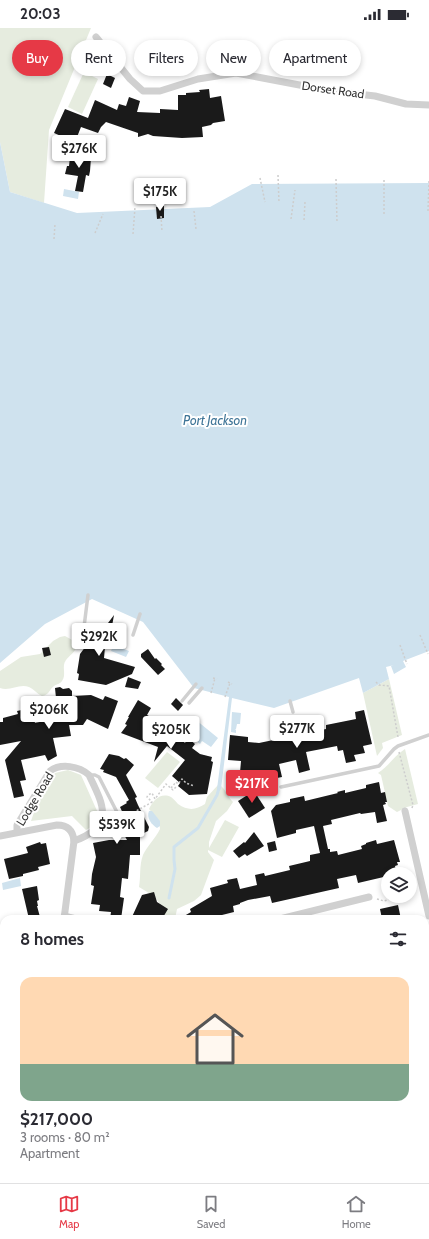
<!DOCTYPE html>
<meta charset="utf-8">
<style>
:root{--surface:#fff;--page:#f7f7f7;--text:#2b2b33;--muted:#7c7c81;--line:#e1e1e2;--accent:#e63946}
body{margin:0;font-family:Cabin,sans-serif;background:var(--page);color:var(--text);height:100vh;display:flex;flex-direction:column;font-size:15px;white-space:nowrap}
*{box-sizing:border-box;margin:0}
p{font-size:13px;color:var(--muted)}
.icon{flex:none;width:22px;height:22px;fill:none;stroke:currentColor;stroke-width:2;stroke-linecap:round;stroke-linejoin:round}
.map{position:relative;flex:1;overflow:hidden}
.details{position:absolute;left:0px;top:887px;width:429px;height:268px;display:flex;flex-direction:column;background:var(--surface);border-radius:12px 12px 0 0;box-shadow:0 2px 6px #0003}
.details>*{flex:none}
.banner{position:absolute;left:12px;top:12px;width:405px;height:36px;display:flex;gap:8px}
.tools{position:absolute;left:381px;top:839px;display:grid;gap:8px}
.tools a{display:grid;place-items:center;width:36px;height:36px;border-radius:50%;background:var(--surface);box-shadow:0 2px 6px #0003;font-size:20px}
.price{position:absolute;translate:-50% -34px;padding:0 9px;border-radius:4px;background:#fff;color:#222;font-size:13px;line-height:26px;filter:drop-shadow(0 1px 2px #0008)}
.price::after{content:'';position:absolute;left:50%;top:24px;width:12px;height:9px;margin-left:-6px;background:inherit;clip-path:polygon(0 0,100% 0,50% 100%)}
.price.active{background:var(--accent);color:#fff}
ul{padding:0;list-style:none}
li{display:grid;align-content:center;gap:8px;height:212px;padding:0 20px}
li span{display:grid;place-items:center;height:124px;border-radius:12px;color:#555}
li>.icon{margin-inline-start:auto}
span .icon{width:72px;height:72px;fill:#fffc;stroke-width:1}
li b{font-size:17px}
h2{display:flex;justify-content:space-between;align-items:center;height:48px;padding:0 20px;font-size:17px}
.tag{padding:0 14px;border-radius:18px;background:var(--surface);box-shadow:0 2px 6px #0003;font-size:14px;line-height:36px}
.tag.active{background:var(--accent);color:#fff}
.status{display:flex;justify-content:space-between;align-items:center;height:28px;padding:0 20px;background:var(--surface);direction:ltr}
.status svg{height:11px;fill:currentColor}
.dock{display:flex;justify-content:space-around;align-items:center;height:56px;border-top:1px solid var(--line);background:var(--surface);font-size:11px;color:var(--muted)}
.dock a{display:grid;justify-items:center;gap:2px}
.dock .active{color:var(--accent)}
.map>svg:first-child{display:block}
.green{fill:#e6ecdf}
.water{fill:#cfe2ee}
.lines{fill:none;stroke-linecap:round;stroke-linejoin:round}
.stream{stroke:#cfe2ee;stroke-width:3}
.building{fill:#1a1a1a}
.path{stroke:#cdcdcd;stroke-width:1.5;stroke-dasharray:2 2;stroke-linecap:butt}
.lane{stroke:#d0d0d0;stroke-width:3.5}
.street{stroke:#d0d0d0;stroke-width:7}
.secondary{stroke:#bdbdbd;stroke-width:11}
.labels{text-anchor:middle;stroke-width:4;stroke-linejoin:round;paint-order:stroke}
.street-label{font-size:12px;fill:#333;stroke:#fff}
.water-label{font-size:13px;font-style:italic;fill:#3f7597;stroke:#fff}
</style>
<div class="status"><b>20:03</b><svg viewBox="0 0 49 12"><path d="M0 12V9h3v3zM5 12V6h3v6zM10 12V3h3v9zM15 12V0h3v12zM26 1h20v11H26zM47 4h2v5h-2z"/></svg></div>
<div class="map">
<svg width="429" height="1155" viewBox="0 0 429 1155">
<rect width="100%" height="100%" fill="#fff"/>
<g class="green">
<path d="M 0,0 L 91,0 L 49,102 L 44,175 L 10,164 L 0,114 Z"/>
<path d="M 84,44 L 98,51 L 82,86 L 68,79 Z"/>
<path d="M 65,608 L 74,613 L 76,620 C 74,625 70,627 66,632 C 61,638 67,647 62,653 C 60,656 57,656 54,658 C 49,662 49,667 42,668 C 37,666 34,661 29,659 C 19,655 10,664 0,660 L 0,643 L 21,629 L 40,626 L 53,613 L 60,609 Z"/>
<path d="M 389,651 L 402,707 L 382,715 L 383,720 L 377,728 L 363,665 Z"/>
<path d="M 405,721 L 418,776 L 407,779 L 397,784 L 388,778 L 381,747 L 378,745 C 389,738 395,727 405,721 Z"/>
<path d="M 167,724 L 180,734 L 158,760 L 145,750 Z"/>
<path d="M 68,742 L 81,747 L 98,785 L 93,798 L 86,802 L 72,788 L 31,793 L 40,767 L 55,745 Z"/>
<path d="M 218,757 L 220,757 C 226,762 228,769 233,774 L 227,783 L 216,793 L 209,814 L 209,820 L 225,792 L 239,799 L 222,829 L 208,822 L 208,824 L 214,832 L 201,867 L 194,873 L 177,881 L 175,891 L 158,891 L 160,876 L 154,868 L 139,859 C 141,848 139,838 143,827 C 147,818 156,810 160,801 L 159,793 L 149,781 C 153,772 161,764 171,769 C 174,771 176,774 178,776 C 188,783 196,782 205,776 L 207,769 Z"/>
</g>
<g class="water">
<path d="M 0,114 L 10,164 L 77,185 L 210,179 L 252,156 L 429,155 L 429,623 L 403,633 L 406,639 L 394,646 L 391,638 L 394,637 L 386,639 L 389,651 L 363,665 L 359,650 L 274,680 L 232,670 L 221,761 L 218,764 L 217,761 L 229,669 L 194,660 L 143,594 L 92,571 L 45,596 L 0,635 Z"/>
<path d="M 64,161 L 79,164 L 78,171 L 63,168 Z"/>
<path d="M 113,618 L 124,620 L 124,621 L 129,623 L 126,629 L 111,623 Z"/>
<path d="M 49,678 L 52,680 C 52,683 51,690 49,693 L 44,694 L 41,688 L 44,680 Z"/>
<path d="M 232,684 L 241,685 L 240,696 L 237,696 L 236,701 L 235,702 L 236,702 L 236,705 L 231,704 Z"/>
<path d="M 196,692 L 218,710 L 211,719 L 202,713 L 200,716 L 189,707 L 194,701 L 191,698 Z"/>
<path d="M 152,783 L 160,793 L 160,798 L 157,800 C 152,797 146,790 149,783 Z"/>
<path d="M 20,850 L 21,858 L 3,862 L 2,855 Z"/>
</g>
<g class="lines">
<path class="stream" d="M 169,870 L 175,841 L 174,832 L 174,819 L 198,800 L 217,767 L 219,760"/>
</g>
<g class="building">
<path d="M 94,31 L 103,35 L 98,45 L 89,41 Z"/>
<path d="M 107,46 L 115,50 L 111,60 L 103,56 Z"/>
<path d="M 209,61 L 210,70 L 221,68 L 225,93 L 213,95 L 211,97 L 202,99 L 203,109 L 182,110 L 153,108 L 148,106 L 138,109 L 138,105 L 106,94 L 101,99 L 98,105 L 81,99 L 75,114 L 54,105 L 65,81 L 88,90 L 95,72 L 117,82 L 119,76 L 126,78 L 129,69 L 140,73 L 137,84 L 160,85 L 160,81 L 178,82 L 178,67 L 186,67 L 186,65 L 200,64 L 199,62 Z"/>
<path d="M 75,121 L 82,122 L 82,129 L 91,130 L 90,143 L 89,148 L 86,147 L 83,164 L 75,163 L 78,148 L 65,146 L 67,138 L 69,138 L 70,129 L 71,127 L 74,128 Z"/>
<path d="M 164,178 L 164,190 L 157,191 L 156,179 Z"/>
<path d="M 114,587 L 109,615 L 105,619 L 104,630 L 135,639 L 132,646 L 106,657 L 78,652 L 79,646 L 77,645 L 80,626 L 86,618 L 79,616 L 81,600 L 85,602 L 87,600 L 90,600 L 98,596 L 105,599 Z"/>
<path d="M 49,619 L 51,627 L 44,629 L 42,620 Z"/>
<path d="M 148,621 L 155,631 L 156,630 L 162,636 L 161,637 L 165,641 L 158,647 L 141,629 L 141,626 Z"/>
<path d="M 128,649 L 141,654 L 138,661 L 125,659 Z"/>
<path d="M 60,659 L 63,661 L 69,660 L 72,663 L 72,668 L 91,667 L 103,672 L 105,668 L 118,673 L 108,701 L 87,691 L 83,697 L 69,697 L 71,708 L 53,710 L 57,728 L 48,733 L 45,727 L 21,732 L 26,752 L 20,753 L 24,768 L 14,770 L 5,732 L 21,713 L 0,717 L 0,694 L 3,694 L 3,690 L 18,686 L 17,683 L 31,680 L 35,695 L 58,690 L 55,660 Z"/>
<path d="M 176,670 L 183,677 L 178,683 L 171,676 Z"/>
<path d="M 138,672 L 151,680 L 147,687 L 158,693 L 185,715 L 188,710 L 195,716 L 192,720 L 200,726 L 212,729 L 211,733 L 213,734 L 207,766 L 189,767 L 178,758 L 180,755 L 172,748 L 185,732 L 167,718 L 154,734 L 158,719 L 121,705 L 127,697 L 125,696 L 129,689 L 128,689 Z"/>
<path d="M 364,682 L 372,716 L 363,718 L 365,725 L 354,727 L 356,733 L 346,735 L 343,722 L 338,723 L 337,718 L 306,724 L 310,742 L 299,745 L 296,732 L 279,736 L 282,749 L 246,756 L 239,756 L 241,733 L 228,732 L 230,707 L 248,709 L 248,714 L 259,715 L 326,701 L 326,697 L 356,691 L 355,684 Z"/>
<path d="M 109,726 L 119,728 L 124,731 L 126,730 L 134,737 L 126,747 L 137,769 L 135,770 L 138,777 L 149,799 L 148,803 L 140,807 L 140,827 L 130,827 L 128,851 L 122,850 L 120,869 L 124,870 L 121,891 L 110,891 L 111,884 L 99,883 L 100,877 L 91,876 L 94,858 L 91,857 L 92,846 L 96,829 L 93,815 L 109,812 L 127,812 L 118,796 L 126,792 L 120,779 L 127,775 L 126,774 L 129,772 L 116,749 L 103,744 L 104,742 L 100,741 Z"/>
<path d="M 379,754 L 381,765 L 385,764 L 387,774 L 385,774 L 386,776 L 383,777 L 387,793 L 377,795 L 375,784 L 361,786 L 360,785 L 331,792 L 332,796 L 323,798 L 328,821 L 330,821 L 330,824 L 337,823 L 338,827 L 362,821 L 361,818 L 366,816 L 366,815 L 376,812 L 377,816 L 394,812 L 400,834 L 397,834 L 398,837 L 395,838 L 397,846 L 388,846 L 388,848 L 358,855 L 356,847 L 337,851 L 339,860 L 272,875 L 270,868 L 248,872 L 240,875 L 240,876 L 233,878 L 234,884 L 218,888 L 212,891 L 179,891 L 191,884 L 190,881 L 212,868 L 210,860 L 228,855 L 227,852 L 237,850 L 240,861 L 257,857 L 255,847 L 264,845 L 265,848 L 290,842 L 289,838 L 310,833 L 310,827 L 320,825 L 314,798 L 296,802 L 296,805 L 277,810 L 271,783 L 276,777 L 290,774 L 290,771 L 304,768 L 305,773 L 338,765 L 337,764 L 345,762 L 345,765 L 366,760 L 366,757 Z"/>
<path d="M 254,763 L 265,780 L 249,790 L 238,773 Z"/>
<path d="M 254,804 L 264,818 L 247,828 L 245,826 L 239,830 L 233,823 L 244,814 L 245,815 Z"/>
<path d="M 275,813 L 277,822 L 269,824 L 267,815 Z"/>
<path d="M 40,814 L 41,816 L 46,815 L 50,836 L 38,839 L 39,842 L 23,846 L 23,848 L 9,851 L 4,831 L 28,825 L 26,819 Z"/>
<path d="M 37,858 L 39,872 L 37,873 L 38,878 L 37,878 L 40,889 L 29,891 L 22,861 Z"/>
<path d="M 154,864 L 157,874 L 168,881 L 162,891 L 131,891 L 142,867 Z"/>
<path d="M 398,877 L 401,891 L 382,891 L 380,881 Z"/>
</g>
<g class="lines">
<g class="path">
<path d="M 278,147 L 279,175"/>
<path d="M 260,150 L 265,174"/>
<path d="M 336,151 L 337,195"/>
<path d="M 384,152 L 384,187"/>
<path d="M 194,183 L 196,201"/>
<path d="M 428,183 L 429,153"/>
<path d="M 161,188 L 162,204"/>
<path d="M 291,191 L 295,162"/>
<path d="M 304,192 L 305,174"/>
<path d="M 95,205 L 103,186"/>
<path d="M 133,206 L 135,179"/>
<path d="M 54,211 L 55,196"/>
<path d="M 420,607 L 428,626"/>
<path d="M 400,617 L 407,636"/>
<path d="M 213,650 L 217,651"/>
<path d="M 228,654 L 232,656"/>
<path d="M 376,654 L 379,657 L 389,658 L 398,709"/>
<path d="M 211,665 L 215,650"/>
<path d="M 225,669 L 230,655"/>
<path d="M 198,712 L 199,711"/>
<path d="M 399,724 L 413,777 L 412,780"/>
<path d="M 171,760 L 176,754 L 178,756 L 182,751 L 186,755 L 194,758"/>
<path d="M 130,785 L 131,786 L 152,774 L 147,769 L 148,767 L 152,765 L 155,771 L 166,756 L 173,762 L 177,758"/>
<path d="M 405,841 L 406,846"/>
<path d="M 377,871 L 384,873 L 400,868"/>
</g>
<g class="lane">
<path d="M 84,599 L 88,567"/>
<path d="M 133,607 L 140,586"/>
<path d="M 182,673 L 196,656"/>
<path d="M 290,673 L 293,684"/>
<path d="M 189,675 L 202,660"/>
<path d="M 89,747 L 95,747 L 99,749 L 121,792"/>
<path d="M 281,759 L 379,738 L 394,721 L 398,718 L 429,707"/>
</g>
<g class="street">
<path d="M 96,9 L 130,51 L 143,63 L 160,63 L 198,51 L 236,45 L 331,63 L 375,68 L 406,76 L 429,77"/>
<path d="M 405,783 L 429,888"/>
<path d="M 17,804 L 17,797 L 50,743 C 61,735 79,738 89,747 C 104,778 115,798 74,813"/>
<path d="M 0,808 L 57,797 C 67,797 73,802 74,813 L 64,891"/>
<path d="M 64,888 L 76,891"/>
<path d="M 280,891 L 369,869"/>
<path d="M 0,949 L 4,948"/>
<path d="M 425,1001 L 429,1001"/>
<path d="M 0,1092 L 4,1091"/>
<path d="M 369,1151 L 373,1155"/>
</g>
<g class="secondary">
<path d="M 425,1013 L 429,1008"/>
<path d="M 293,1155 L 297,1151"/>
</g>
</g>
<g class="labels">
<g class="street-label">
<text transform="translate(333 62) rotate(8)" y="4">Dorset Road</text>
<text transform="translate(35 771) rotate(-59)" y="4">Lodge Road</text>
</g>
<g class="water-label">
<text x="215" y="397">Port Jackson</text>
</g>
</g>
</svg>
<div class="tools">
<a><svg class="icon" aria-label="layers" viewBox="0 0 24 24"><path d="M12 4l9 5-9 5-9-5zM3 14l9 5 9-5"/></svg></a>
</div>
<b class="price" style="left:79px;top:141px">$276K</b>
<b class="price" style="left:160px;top:184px">$175K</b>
<b class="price" style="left:99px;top:629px">$292K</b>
<b class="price" style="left:49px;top:702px">$206K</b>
<b class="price" style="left:297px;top:721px">$277K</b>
<b class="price" style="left:171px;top:722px">$205K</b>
<b class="price active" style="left:252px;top:776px">$217K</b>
<b class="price" style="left:117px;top:817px">$539K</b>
<div class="banner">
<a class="tag active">Buy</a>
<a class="tag">Rent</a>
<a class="tag">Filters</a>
<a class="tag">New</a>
<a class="tag">Apartment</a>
</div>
<section class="details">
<h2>8 homes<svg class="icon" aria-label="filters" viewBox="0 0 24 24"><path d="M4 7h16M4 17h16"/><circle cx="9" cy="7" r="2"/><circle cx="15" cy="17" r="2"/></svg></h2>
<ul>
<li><span style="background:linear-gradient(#ffd9b3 70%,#7fa58c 0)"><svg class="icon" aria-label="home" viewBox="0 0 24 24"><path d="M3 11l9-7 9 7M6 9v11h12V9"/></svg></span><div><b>$217,000</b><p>3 rooms · 80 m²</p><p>Apartment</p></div></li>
</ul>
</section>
</div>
<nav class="dock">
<a class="active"><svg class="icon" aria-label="map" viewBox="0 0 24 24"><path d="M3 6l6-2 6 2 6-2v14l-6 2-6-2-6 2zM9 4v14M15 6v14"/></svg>Map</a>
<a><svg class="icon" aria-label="saved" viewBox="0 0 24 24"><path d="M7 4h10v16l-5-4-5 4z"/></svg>Saved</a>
<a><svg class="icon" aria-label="home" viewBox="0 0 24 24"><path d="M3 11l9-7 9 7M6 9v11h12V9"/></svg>Home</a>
</nav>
